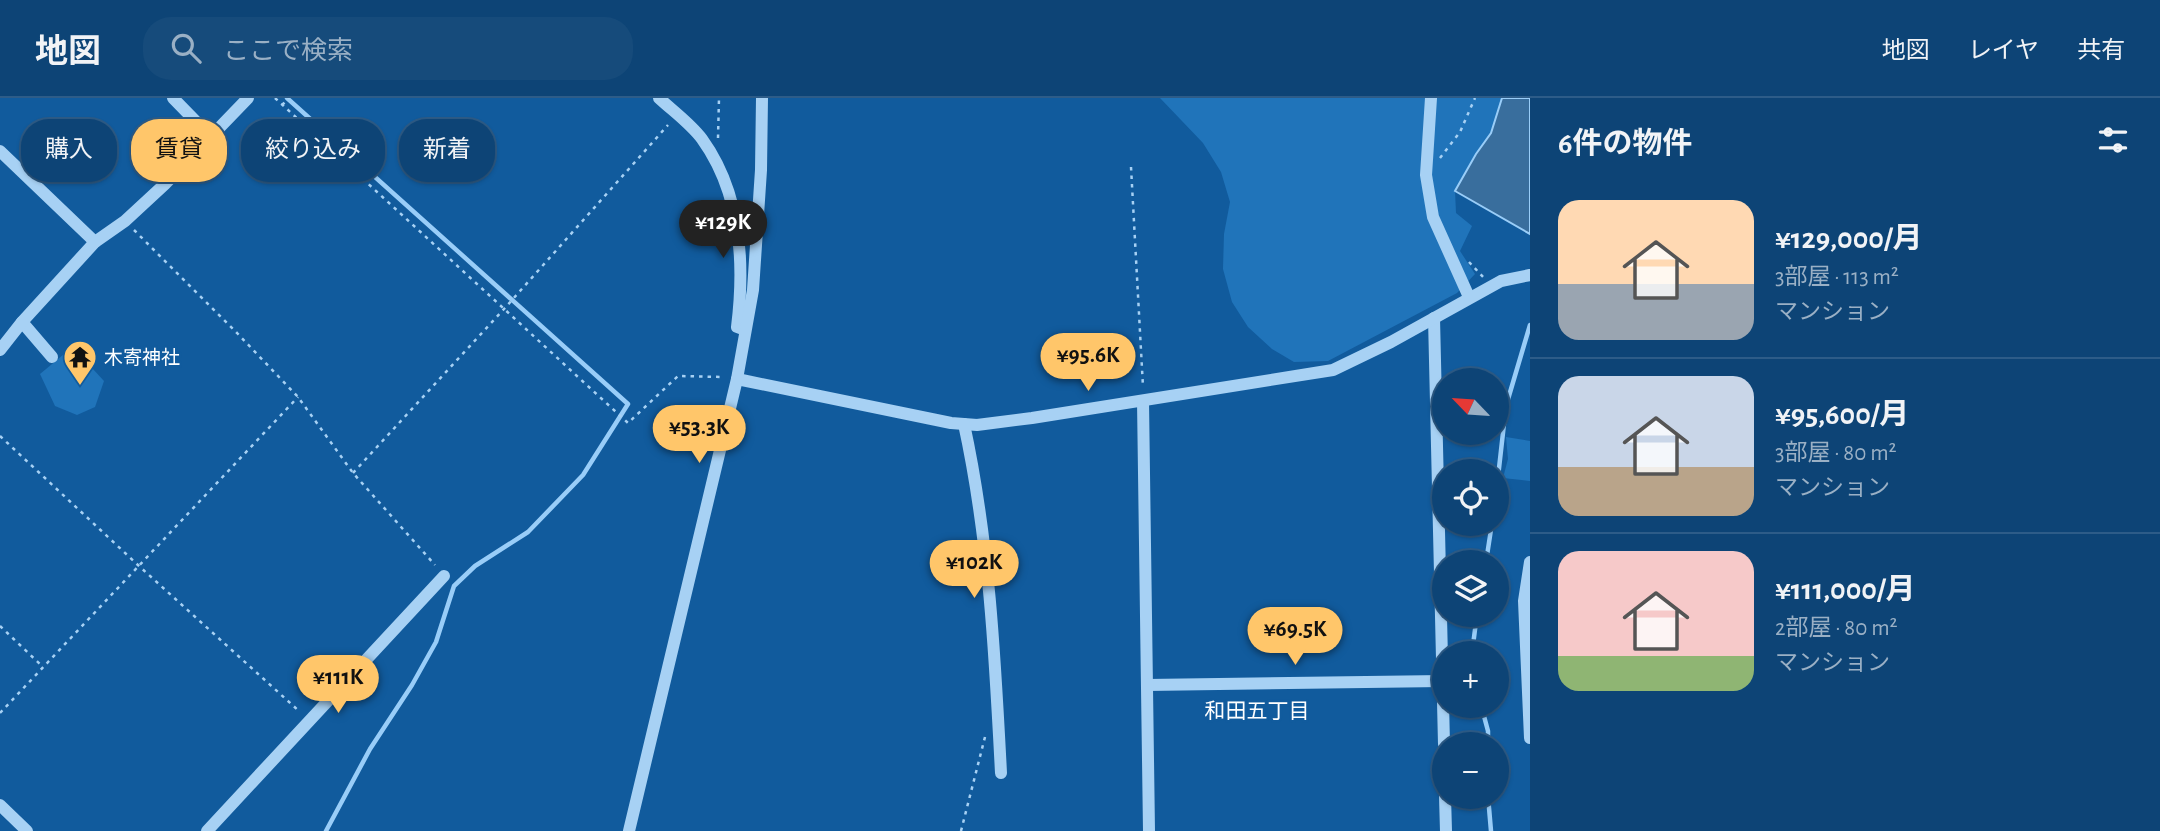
<!DOCTYPE html>
<html lang="ja">
<meta charset="utf-8">
<style>
:root{--surface:#0d4476;--page:#164b7b;--text:#f1f3f6;--muted:#9ab0c5;--line:#2d5c88;--accent:#ffc66a}
body{margin:0;font-family:"Alegreya Sans","Noto Sans JP",sans-serif;background:var(--page);color:var(--text);height:100vh;display:flex;flex-direction:column;font-size:26px;white-space:nowrap}
*{box-sizing:border-box;margin:0}
p{font-size:23px;color:var(--muted)}
.icon{flex:none;width:38px;height:38px;fill:none;stroke:currentColor;stroke-width:2;stroke-linecap:round;stroke-linejoin:round}
.map{position:relative;flex:1;overflow:hidden}
.sheet{display:flex;flex-direction:column;background:var(--surface);width:630px}
.sheet>*{flex:none}
.banner{position:absolute;left:21px;top:21px;width:665px;height:63px;display:flex;gap:14px}
.needle{width:46px;rotate:295deg}
.buttons{position:absolute;left:1432px;top:270px;display:grid;gap:14px}
.buttons a{display:grid;place-items:center;width:77px;height:77px;border-radius:50%;background:var(--surface);box-shadow:0 2px 5px #0004,0 0 0 2px var(--line);font-size:35px}
.price{position:absolute;translate:-50% -60px;padding:0 16px;border-radius:24px;background:var(--accent);color:#111;font-size:23px;line-height:46px;filter:drop-shadow(0 2px 4px #0008)}
.price::after{content:'';position:absolute;left:50%;top:42px;width:21px;height:16px;margin-left:-10px;background:inherit;clip-path:polygon(0 0,100% 0,50% 100%)}
.price.active{background:#222;color:#fff}
ul{padding:0;list-style:none}
li{display:flex;align-items:center;gap:21px;height:175px;padding:0 28px}
li+li{border-top:2px solid var(--line)}
li span{display:grid;place-items:center;flex:none;width:196px;height:140px;border-radius:21px;color:#555}
li>.icon{margin-inline-start:auto}
span .icon{width:84px;height:84px;fill:#fffc;stroke-width:1}
li b{font-size:30px}
h2{display:flex;justify-content:space-between;align-items:center;height:84px;padding:0 28px;font-size:30px}
.pill{padding:0 24px;border-radius:28px;background:var(--surface);box-shadow:0 2px 5px #0004,0 0 0 2px var(--line);font-size:24px;line-height:63px}
.pill.active{background:var(--accent);color:#111}
header{display:flex;align-items:center;gap:42px;box-sizing:border-box;height:98px;padding:0 35px;background:var(--surface);border-bottom:2px solid var(--line)}
header strong{font-size:33px}
nav{display:flex;gap:38px;margin-inline-start:auto;font-size:24px}
.search{width:490px;height:63px;background:var(--page);display:flex;align-items:center;gap:18px;box-sizing:border-box;padding:0 24px;border-radius:28px;color:var(--muted);font-size:26px}
main{display:flex;flex:1;min-height:0}
.map>svg:first-child{display:block}
.green{fill:#2074ba}
.water{fill:#396e9d;stroke:#99cdf8;stroke-width:2}
.lines{fill:none;stroke-linecap:round;stroke-linejoin:round}
.stream{stroke:#99cdf8;stroke-width:4.5}
.path{stroke:#a7d1f4;stroke-width:2.5;stroke-dasharray:3.5 5;stroke-linecap:butt}
.minor{stroke:#a7d1f4;stroke-width:12}
.labels{text-anchor:middle;stroke-width:5;stroke-linejoin:round;paint-order:stroke}
.poi-label{font-size:19px;fill:#fff;stroke:#115b9d;text-anchor:start}
.neighbourhood-label{font-size:21px;fill:#fff;stroke:#115b9d}
</style>
<header>
<strong>地図</strong>
<div class="search"><svg class="icon" aria-label="search" viewBox="0 0 24 24"><circle cx="10" cy="10" r="6"/><path d="M15 15l6 6"/></svg>ここで検索</div>
<nav><a>地図</a><a>レイヤ</a><a>共有</a></nav>
</header>
<main>
<div class="map">
<svg width="1530" height="733" viewBox="0 0 1530 733">
<rect width="100%" height="100%" fill="#115b9d"/>
<g class="green">
<path d="M 1160,0 L 1502,0 L 1491,35 L 1476,56 L 1455,93 L 1456,115 L 1472,128 L 1460,153 L 1475,176 L 1457,195 L 1328,263 L 1294,264 L 1272,251 L 1248,229 L 1232,204 L 1223,171 L 1224,136 L 1230,104 L 1221,74 L 1203,45 Z"/>
<path d="M 69,252 L 80,257 L 104,283 L 95,309 L 77,317 L 55,308 L 40,276 Z"/>
<path d="M 1506,339 L 1530,343 L 1530,383 L 1503,380 L 1508,361 Z"/>
</g>
<path class="water" d="M 1502,0 L 1530,0 L 1530,136 L 1455,93 L 1476,56 L 1491,35 Z"/>
<g class="lines">
<g class="stream">
<path d="M 287,0 L 628,306 L 583,377 L 528,434 L 475,468 L 454,488 L 436,544 L 412,587 L 370,651 L 326,733"/>
<path d="M 1496,397 L 1506,308 L 1530,227"/>
<path d="M 1486,464 L 1492,425"/>
<path d="M 1472,555 L 1477,516"/>
<path d="M 1481,607 L 1488,633 L 1488,646"/>
<path d="M 1488,698 L 1491,733"/>
</g>
<g class="path">
<path d="M 275,0 L 628,325 L 678,278 L 724,279"/>
<path d="M 282,7 L 289,0"/>
<path d="M 718,40 L 719,0"/>
<path d="M 1440,60 L 1460,34 L 1475,0"/>
<path d="M 1131,69 L 1143,289"/>
<path d="M 134,132 L 237,235 L 298,299 L 353,375 L 435,467"/>
<path d="M 1469,164 L 1484,180"/>
<path d="M 0,338 L 139,468 L 299,613"/>
<path d="M 353,375 L 504,211 L 668,27"/>
<path d="M 0,528 L 42,568"/>
<path d="M 0,615 L 298,299"/>
<path d="M 961,733 L 985,639"/>
</g>
<g class="minor">
<path d="M 173,0 L 211,39"/>
<path d="M 659,0 C 673,13 691,26 702,41 C 741,95 745,165 737,229 L 745,232"/>
<path d="M 1431,0 L 1426,77 L 1433,119 L 1469,199"/>
<path d="M 0,53 L 95,144"/>
<path d="M 1434,220 L 1444,646"/>
<path d="M 22,224 L 52,259"/>
<path d="M 0,252 L 22,224 L 95,144 L 125,123 L 165,86 L 248,0"/>
<path d="M 737,281 L 951,325 L 977,327 L 1032,320 L 1333,272 L 1391,244 L 1501,183 L 1530,177"/>
<path d="M 1143,303 L 1149,733"/>
<path d="M 964,326 C 989,441 995,558 1001,675"/>
<path d="M 1530,464 L 1524,503 L 1530,640"/>
<path d="M 1147,587 L 1443,583"/>
<path d="M 1445,698 L 1446,733"/>
<path d="M 0,707 L 27,733"/>
<path d="M 207,733 L 444,478"/>
<path d="M 629,733 L 737,281 L 753,192 L 761,72 L 762,0"/>
</g>
</g>
<defs>
<symbol id="temple-pin" viewBox="-11 -11 22 30"><path d="M0 17L-7.5 6A9.5 9.5 0 1 1 7.5 6Z" fill="#ffc66a" stroke="#115b9d"/><path d="M0-6L5-2H3V0L6.5 2.5H4V6H1.5V3h-3V6H-4V2.5H-6.5L-3 0V-2H-5Z" fill="#111"/></symbol>
</defs>
<g fill-rule="evenodd">
<use href="#temple-pin" x="61" y="240" width="38" height="52"/>
</g>
<g class="labels">
<g class="poi-label">
<text x="104" y="266">木寄神社</text>
</g>
<g class="neighbourhood-label">
<text x="1257" y="620">和田五丁目</text>
</g>
</g>
</svg>
<div class="buttons">
<a><svg class="needle" viewBox="-14 -14 28 28"><path d="M0-13l5 13h-10z" fill="#e53935"/><path d="M0 13l5-13h-10z" fill="#9ab0c5"/></svg></a>
<a><svg class="icon" aria-label="locate" viewBox="0 0 24 24"><circle cx="12" cy="12" r="6"/><path d="M12 2v4M12 18v4M2 12h4M18 12h4"/></svg></a>
<a><svg class="icon" aria-label="layers" viewBox="0 0 24 24"><path d="M12 4l9 5-9 5-9-5zM3 14l9 5 9-5"/></svg></a>
<a>+</a>
<a>−</a>
</div>
<b class="price active" style="left:723px;top:162px">¥129K</b>
<b class="price" style="left:1088px;top:295px">¥95.6K</b>
<b class="price" style="left:699px;top:367px">¥53.3K</b>
<b class="price" style="left:974px;top:502px">¥102K</b>
<b class="price" style="left:1295px;top:569px">¥69.5K</b>
<b class="price" style="left:338px;top:617px">¥111K</b>
<div class="banner">
<a class="pill">購入</a>
<a class="pill active">賃貸</a>
<a class="pill">絞り込み</a>
<a class="pill">新着</a>
</div>
</div>
<section class="sheet">
<h2>6件の物件<svg class="icon" aria-label="filters" viewBox="0 0 24 24"><path d="M4 7h16M4 17h16"/><circle cx="9" cy="7" r="2"/><circle cx="15" cy="17" r="2"/></svg></h2>
<ul>
<li><span style="background:linear-gradient(#ffd9b3 60%,#9aa5b1 0)"><svg class="icon" aria-label="home" viewBox="0 0 24 24"><path d="M3 11l9-7 9 7M6 9v11h12V9"/></svg></span><div><b>¥129,000/月</b><p>3部屋 · 113 m²</p><p>マンション</p></div></li>
<li><span style="background:linear-gradient(#c9d6e8 65%,#b9a48a 0)"><svg class="icon" aria-label="home" viewBox="0 0 24 24"><path d="M3 11l9-7 9 7M6 9v11h12V9"/></svg></span><div><b>¥95,600/月</b><p>3部屋 · 80 m²</p><p>マンション</p></div></li>
<li><span style="background:linear-gradient(#f6c9c9 75%,#8fb573 0)"><svg class="icon" aria-label="home" viewBox="0 0 24 24"><path d="M3 11l9-7 9 7M6 9v11h12V9"/></svg></span><div><b>¥111,000/月</b><p>2部屋 · 80 m²</p><p>マンション</p></div></li>
</ul>
</section>
</main>
